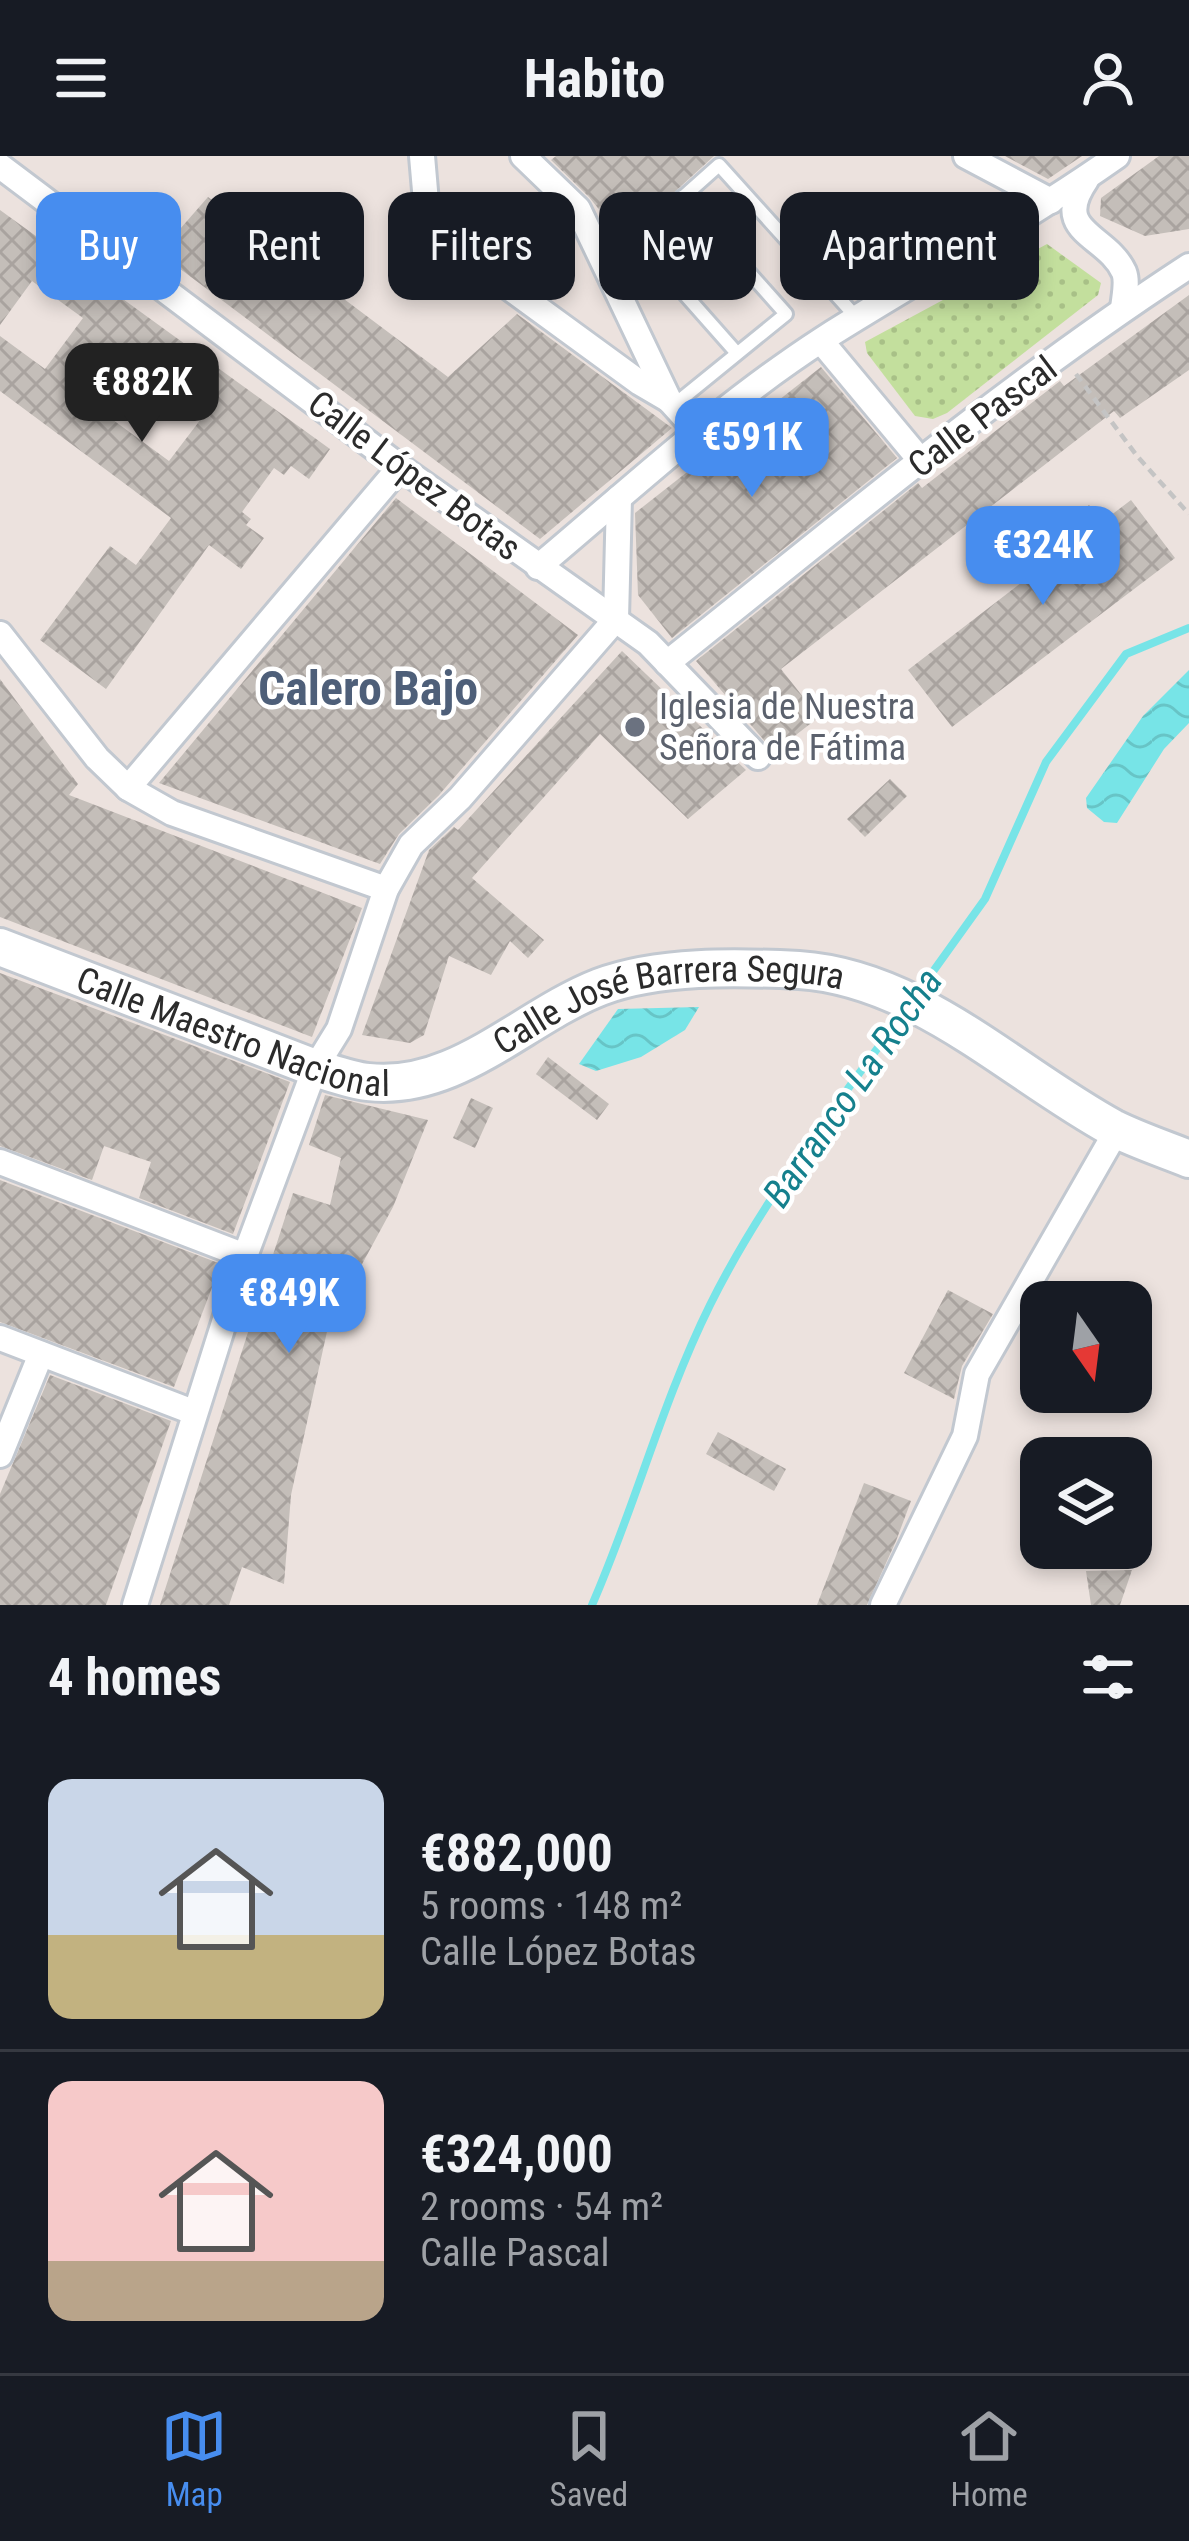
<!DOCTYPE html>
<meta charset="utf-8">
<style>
:root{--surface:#171b24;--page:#242831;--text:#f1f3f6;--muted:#9ea1a6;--line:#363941;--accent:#478def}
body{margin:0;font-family:"Roboto Condensed",sans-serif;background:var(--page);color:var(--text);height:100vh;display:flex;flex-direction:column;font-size:45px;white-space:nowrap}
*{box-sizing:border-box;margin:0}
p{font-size:39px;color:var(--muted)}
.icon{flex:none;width:66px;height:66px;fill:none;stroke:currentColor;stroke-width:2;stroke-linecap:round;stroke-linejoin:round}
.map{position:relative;height:1449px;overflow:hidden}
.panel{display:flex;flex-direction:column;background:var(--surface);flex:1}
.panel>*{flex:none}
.top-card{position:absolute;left:36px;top:36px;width:1119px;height:108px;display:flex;gap:24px}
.needle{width:78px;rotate:166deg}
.controls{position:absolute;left:1020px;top:1125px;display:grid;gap:24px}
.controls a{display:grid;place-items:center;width:132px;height:132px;border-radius:24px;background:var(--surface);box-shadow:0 6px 18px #0003;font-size:60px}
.price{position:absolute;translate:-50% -102px;padding:0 27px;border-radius:24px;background:var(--accent);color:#fff;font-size:39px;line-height:78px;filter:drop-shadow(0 3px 6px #0008)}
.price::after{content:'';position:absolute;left:50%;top:72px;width:36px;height:27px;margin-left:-18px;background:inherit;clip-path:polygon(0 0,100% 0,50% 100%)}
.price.selected{background:#222;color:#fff}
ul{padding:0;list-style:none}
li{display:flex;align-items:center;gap:36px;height:300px;padding:0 48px}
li+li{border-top:3px solid var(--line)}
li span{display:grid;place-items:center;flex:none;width:336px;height:240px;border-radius:24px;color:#555}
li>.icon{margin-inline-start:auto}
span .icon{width:144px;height:144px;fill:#fffc;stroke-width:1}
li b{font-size:51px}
h2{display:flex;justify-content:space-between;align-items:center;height:144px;padding:0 48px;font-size:51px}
.tag{padding:0 42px;border-radius:24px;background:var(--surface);box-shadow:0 6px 18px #0003;font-size:42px;line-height:108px}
.tag.selected{background:var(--accent);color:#fff}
header{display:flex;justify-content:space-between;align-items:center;height:156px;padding:0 48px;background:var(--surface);font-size:54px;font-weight:700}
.tabs{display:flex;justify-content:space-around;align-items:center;height:168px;border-top:3px solid var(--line);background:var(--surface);font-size:33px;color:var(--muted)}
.tabs a{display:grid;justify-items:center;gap:6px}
.tabs .selected{color:var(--accent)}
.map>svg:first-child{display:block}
.grass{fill:url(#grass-dots)}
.water{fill:url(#water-waves)}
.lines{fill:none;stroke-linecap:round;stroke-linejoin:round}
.stream{stroke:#77e4e7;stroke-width:8}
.building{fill:url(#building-cross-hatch);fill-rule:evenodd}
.lane-casing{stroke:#c2c8d0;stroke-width:18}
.street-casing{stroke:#c2c8d0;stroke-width:30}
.secondary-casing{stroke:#c2c8d0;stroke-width:42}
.path{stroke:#c4c4c4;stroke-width:4.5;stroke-dasharray:9 6;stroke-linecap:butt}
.lane{stroke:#fff;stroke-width:12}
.street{stroke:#fff;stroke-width:24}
.secondary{stroke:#fff;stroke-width:36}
.worship-dot{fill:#6b7280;stroke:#fff;stroke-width:4.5}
.labels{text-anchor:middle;stroke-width:9;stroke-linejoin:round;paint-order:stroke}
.street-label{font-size:36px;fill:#2b2b2b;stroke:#fff}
.worship-label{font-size:36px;fill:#5b616d;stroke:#fff;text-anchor:start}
.water-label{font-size:39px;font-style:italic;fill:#15808d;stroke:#fff}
.district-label{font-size:48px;font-weight:bold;fill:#4e5f79;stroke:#fff}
</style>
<header><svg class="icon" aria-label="menu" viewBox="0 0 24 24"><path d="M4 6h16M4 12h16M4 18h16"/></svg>Habito<svg class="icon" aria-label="person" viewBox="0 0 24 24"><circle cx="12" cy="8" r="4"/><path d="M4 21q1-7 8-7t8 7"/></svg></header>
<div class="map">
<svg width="1189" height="1449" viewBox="0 0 1189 1449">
<defs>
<pattern id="grass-dots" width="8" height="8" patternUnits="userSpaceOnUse" patternTransform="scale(3)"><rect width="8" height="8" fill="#c3df9d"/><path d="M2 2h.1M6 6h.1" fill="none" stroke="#a8c087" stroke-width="1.8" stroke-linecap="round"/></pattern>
<pattern id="water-waves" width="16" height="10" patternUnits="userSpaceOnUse" patternTransform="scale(3)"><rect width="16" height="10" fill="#77e4e7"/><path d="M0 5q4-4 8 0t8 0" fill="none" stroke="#67c4c6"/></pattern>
<pattern id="building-cross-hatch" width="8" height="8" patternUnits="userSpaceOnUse" patternTransform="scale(3)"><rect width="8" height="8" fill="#c4beb9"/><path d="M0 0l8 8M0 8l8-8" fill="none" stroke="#a9a39f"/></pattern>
</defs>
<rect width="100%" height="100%" fill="#ece2de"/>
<path class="grass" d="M 1047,88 L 1101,127 L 1098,139 L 947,257 L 933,263 L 915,260 L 867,197 L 865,186 Z"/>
<g class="water">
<path d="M 1189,514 L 1189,567 L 1164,593 L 1117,667 L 1104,666 L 1087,652 L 1086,642 L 1143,560 Z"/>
<path d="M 699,851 L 685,874 L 641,901 L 596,915 L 579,908 L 618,853 Z"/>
</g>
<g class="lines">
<g class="stream">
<path d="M 919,835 L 985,743 L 1046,606 L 1126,498 L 1189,472"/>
<path d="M 592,1449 C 635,1351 662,1246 710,1149 C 762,1044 835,952 903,857"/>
</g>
</g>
<g class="building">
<path d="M 556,0 L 714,0 L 623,83 L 589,41 L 551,4 Z"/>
<path d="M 1005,0 L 1082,0 L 1048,23 Z"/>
<path d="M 1159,0 L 1189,0 L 1189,73 L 1145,80 L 1100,60 L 1101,42 Z"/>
<path d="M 208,41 L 448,221 L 517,158 L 672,272 L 540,383 L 159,97 Z"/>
<path d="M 0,54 L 330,293 L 309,323 L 291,310 L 284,319 L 274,312 L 242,356 L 251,363 L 246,369 L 264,382 L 241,413 L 209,389 L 106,533 L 40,484 L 110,390 L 136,409 L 171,362 L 0,235 L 0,180 L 45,213 L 83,162 L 32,125 L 0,169 ZM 118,195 L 204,259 L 169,305 L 83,242 Z"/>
<path d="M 1189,139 L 1189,214 L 1120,262 L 1114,255 L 781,513 L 819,561 L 774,596 L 696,505 L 918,327 L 922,332 L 1060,225 L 1064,230 Z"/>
<path d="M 821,211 L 897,302 L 672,482 L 638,439 L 635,357 Z"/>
<path d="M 396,342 L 578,479 L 439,639 L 399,678 L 380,708 L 159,627 Z"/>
<path d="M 1131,344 L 1175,402 L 952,571 L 908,514 L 1047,407 L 1034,390 L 1089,349 L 1102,366 Z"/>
<path d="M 622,495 L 746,614 L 688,663 L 600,578 L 472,722 L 544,784 L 528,802 L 510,785 L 491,819 L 449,800 L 424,879 L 410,887 L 362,879 L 429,694 L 454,671 L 458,674 Z"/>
<path d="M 0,523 L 78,628 L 69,639 L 362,752 L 312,881 L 0,761 Z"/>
<path d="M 890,623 L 907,640 L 865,681 L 847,663 Z"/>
<path d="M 0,817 L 290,926 L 233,1078 L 139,1042 L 151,1006 L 104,990 L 92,1024 L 0,990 Z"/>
<path d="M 548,901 L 609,948 L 597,964 L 536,918 Z"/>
<path d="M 325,939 L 428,964 L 393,1051 L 328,1171 L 291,1339 L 284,1428 L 242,1411 L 229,1449 L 160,1449 L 293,1037 L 330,1049 L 341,1002 L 309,989 Z"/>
<path d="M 471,942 L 493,952 L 475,992 L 453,982 Z"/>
<path d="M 0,1024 L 221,1108 L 174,1231 L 0,1166 Z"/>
<path d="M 948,1134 L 993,1158 L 962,1210 L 954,1243 L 904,1217 Z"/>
<path d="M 50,1219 L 171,1265 L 106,1449 L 0,1449 L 0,1338 Z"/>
<path d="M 718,1276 L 786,1313 L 774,1335 L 706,1298 Z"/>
<path d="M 864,1327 L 911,1345 L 896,1385 L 867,1449 L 817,1449 Z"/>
<path d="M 1132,1414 L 1120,1449 L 1091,1449 L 1086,1415 Z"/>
</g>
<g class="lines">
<defs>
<g id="lane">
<path d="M 735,195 L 636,83 L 719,9 L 857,162"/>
<path d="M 674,249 L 786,158 L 682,41"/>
</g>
<g id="street">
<path d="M 422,0 L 426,46 L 470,103 L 640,227 L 669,244 L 697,275"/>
<path d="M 523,0 L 578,53 L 669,244"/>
<path d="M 966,0 L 1051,45"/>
<path d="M 0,10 L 400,311 L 648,487 L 758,601"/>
<path d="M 1086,24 C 1050,77 1107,78 1124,116 C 1128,126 1124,141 1123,153"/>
<path d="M 821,185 L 921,305"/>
<path d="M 538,411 C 631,333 721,249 823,183 C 921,121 1022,67 1117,0"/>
<path d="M 0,478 L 97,602 L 128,632 L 172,657 L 386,733"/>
<path d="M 667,507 C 838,371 1006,229 1189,110"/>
<path d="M 128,632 L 400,311"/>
<path d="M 0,1006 L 245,1100"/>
<path d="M 0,1182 L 193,1256"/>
<path d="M 0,1299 L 41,1198"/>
<path d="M 135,1449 L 245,1100 L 315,912 L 339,873 L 386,733 L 411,689 L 460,642 L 616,463 L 619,342"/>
<path d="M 883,1449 L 965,1280 L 977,1218 L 1117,974"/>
</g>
<g id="secondary">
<path id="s1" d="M 0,791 L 315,912 C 332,917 350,924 368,926 C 456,936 523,861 600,831 C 658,809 737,811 799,814 C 919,822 1012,917 1113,972 C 1137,984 1164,993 1189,1003"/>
</g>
</defs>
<use href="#lane" class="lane-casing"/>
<use href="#street" class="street-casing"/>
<use href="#secondary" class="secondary-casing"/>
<path class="path" d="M 1076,218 L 1137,300 L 1189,358"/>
<use href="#lane" class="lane"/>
<use href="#street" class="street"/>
<use href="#secondary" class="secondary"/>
</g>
<circle class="worship-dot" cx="635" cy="571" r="12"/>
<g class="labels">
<g class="street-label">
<text transform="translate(982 260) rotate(-37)" y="13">Calle Pascal</text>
<text transform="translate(415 319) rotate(37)" y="13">Calle López Botas</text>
<text dy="13" stroke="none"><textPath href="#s1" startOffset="711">Calle José Barrera Segura</textPath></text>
<text dy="13" stroke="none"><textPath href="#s1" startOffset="249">Calle Maestro Nacional</textPath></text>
</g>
<g class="worship-label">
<text x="659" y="563">Iglesia de Nuestra<tspan x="659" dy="41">Señora de Fátima</tspan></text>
</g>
<g class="water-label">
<text transform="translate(852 931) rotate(-55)" y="14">Barranco La Rocha</text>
</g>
<g class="district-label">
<text x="368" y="549">Calero Bajo</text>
</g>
</g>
</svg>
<div class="controls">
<a><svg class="needle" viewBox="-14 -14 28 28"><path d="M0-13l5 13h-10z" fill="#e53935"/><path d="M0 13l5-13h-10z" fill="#9ea1a6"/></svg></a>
<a><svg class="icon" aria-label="layers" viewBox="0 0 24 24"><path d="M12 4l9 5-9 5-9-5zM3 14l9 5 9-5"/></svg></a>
</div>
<b class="price selected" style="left:142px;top:289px">€882K</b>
<b class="price" style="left:752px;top:344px">€591K</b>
<b class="price" style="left:1043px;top:452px">€324K</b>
<b class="price" style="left:289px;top:1200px">€849K</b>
<div class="top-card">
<a class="tag selected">Buy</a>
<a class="tag">Rent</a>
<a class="tag">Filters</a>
<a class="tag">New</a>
<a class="tag">Apartment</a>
</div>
</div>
<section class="panel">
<h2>4 homes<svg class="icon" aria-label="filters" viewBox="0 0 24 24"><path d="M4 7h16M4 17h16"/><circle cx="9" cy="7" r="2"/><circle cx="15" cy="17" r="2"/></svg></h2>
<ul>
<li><span style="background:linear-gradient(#c9d6e8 65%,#c2b280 0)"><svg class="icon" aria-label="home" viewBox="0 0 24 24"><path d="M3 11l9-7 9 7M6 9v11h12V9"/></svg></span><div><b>€882,000</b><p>5 rooms · 148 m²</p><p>Calle López Botas</p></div></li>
<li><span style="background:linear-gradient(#f6c9c9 75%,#b9a48a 0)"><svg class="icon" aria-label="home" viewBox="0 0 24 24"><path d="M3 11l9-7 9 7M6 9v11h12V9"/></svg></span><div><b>€324,000</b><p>2 rooms · 54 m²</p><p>Calle Pascal</p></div></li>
</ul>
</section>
<nav class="tabs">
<a class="selected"><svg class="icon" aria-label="map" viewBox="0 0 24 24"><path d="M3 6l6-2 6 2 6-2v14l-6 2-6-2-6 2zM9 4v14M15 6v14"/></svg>Map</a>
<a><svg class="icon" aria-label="saved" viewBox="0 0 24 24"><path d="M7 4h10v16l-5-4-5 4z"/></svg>Saved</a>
<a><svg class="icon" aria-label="home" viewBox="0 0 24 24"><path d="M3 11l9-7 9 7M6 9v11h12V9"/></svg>Home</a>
</nav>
